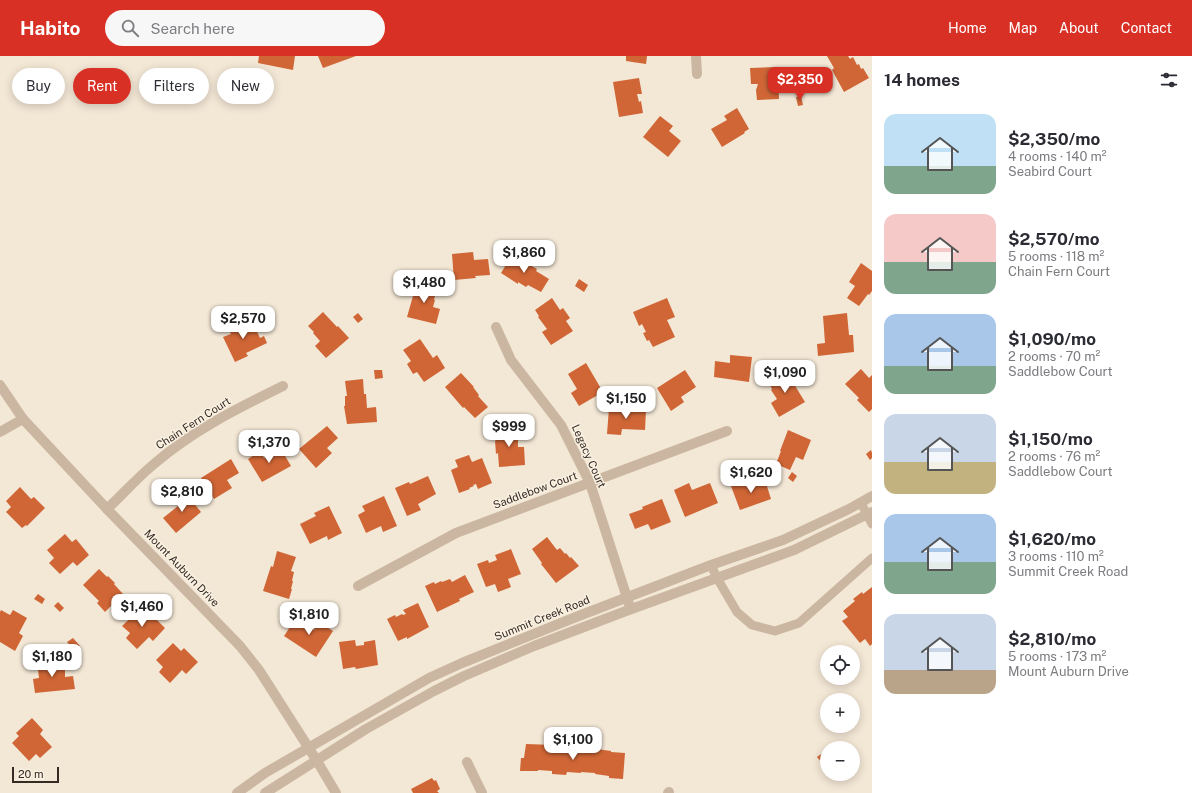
<!DOCTYPE html>
<meta charset="utf-8">
<style>
:root{--surface:#fff;--page:#f7f7f7;--text:#2b2b33;--muted:#7c7c81;--accent:#d93025}
body{margin:0;font-family:"Public Sans",sans-serif;background:var(--page);color:var(--text);height:100vh;display:flex;flex-direction:column;font-size:15px;white-space:nowrap}
*{box-sizing:border-box;margin:0}
p{font-size:13px;color:var(--muted)}
.icon{flex:none;width:22px;height:22px;fill:none;stroke:currentColor;stroke-width:2;stroke-linecap:round;stroke-linejoin:round}
.map{position:relative;flex:1;overflow:hidden}
.drawer{display:flex;flex-direction:column;background:var(--surface);width:320px}
.drawer>*{flex:none}
.hud{position:absolute;left:12px;top:12px;width:380px;height:36px;display:flex;gap:8px}
.buttons{position:absolute;left:820px;top:589px;display:grid;gap:8px}
.buttons a{display:grid;place-items:center;width:40px;height:40px;border-radius:50%;background:var(--surface);box-shadow:0 2px 10px #0003;font-size:20px}
.scale{position:absolute;left:12px;bottom:10px;width:47px;box-sizing:border-box;padding-left:4px;border:2px solid #352b24;border-top:0;font-size:11px;line-height:14px;white-space:nowrap;color:#352b24;-webkit-text-stroke:3px #faf1e2;paint-order:stroke}
.price{position:absolute;translate:-50% -34px;padding:0 9px;border-radius:8px;background:#fff;color:#222;font-size:13px;line-height:26px;filter:drop-shadow(0 1px 2px #0008)}
.price::after{content:'';position:absolute;left:50%;top:24px;width:12px;height:9px;margin-left:-6px;background:inherit;clip-path:polygon(0 0,100% 0,50% 100%)}
.price.selected{background:var(--accent);color:#fff}
ul{padding:0;list-style:none}
li{display:flex;align-items:center;gap:12px;height:100px;padding:0 12px}
li span{display:grid;place-items:center;flex:none;width:112px;height:80px;border-radius:12px;color:#555}
li>.icon{margin-inline-start:auto}
span .icon{width:48px;height:48px;fill:#fffc;stroke-width:1}
li b{font-size:17px}
h2{display:flex;justify-content:space-between;align-items:center;height:48px;padding:0 12px;font-size:17px}
.chip{padding:0 14px;border-radius:18px;background:var(--surface);box-shadow:0 2px 10px #0003;font-size:14px;line-height:36px}
.chip.selected{background:var(--accent);color:#fff}
header{display:flex;align-items:center;gap:24px;box-sizing:border-box;height:56px;padding:0 20px;background:var(--accent);color:#fff}
header strong{font-size:19px}
nav{display:flex;gap:22px;margin-inline-start:auto;font-size:14px}
.search{width:280px;height:36px;background:var(--page);display:flex;align-items:center;gap:10px;box-sizing:border-box;padding:0 14px;border-radius:22px;color:var(--muted);font-size:15px}
main{display:flex;flex:1;min-height:0}
.map>svg:first-child{display:block}
.building{fill:#d06636}
.lines{fill:none;stroke-linecap:round;stroke-linejoin:round}
.service{stroke:#cbb7a1;stroke-width:9}
.minor{stroke:#cbb7a1;stroke-width:10}
.labels{text-anchor:middle;stroke-width:3;stroke-linejoin:round;paint-order:stroke}
.street-label{font-size:11px;fill:#352b24;stroke:#faf1e2}
</style>
<header>
<strong>Habito</strong>
<div class="search"><svg class="icon" aria-label="search" viewBox="0 0 24 24"><circle cx="10" cy="10" r="6"/><path d="M15 15l6 6"/></svg>Search here</div>
<nav><a>Home</a><a>Map</a><a>About</a><a>Contact</a></nav>
</header>
<main>
<div class="map">
<svg width="872" height="737" viewBox="0 0 872 737">
<rect width="100%" height="100%" fill="#f3e7d5"/>
<g class="building">
<path d="M 259,0 L 295,0 L 293,14 L 258,7 Z"/>
<path d="M 318,0 L 356,0 L 323,12 Z"/>
<path d="M 626,0 L 647,0 L 646,8 L 626,5 Z"/>
<path d="M 827,0 L 848,0 L 850,3 L 853,1 L 857,9 L 859,8 L 861,13 L 863,12 L 869,22 L 844,36 L 832,14 L 834,12 Z"/>
<path d="M 776,11 L 776,16 L 778,15 L 779,43 L 757,44 L 756,34 L 758,28 L 751,28 L 750,12 Z"/>
<path d="M 639,22 L 642,38 L 637,38 L 639,46 L 641,45 L 643,57 L 619,61 L 613,26 Z"/>
<path d="M 801,40 L 803,49 L 798,50 L 796,41 Z"/>
<path d="M 737,52 L 749,73 L 744,76 L 745,77 L 722,91 L 711,73 L 727,64 L 724,60 Z"/>
<path d="M 660,60 L 673,70 L 669,75 L 681,85 L 668,101 L 643,81 Z"/>
<path d="M 473,196 L 474,204 L 488,203 L 490,219 L 475,220 L 476,222 L 454,224 L 452,198 Z"/>
<path d="M 512,199 L 537,213 L 536,215 L 549,223 L 541,236 L 528,229 L 526,231 L 518,226 L 518,228 L 501,217 Z"/>
<path d="M 861,207 L 872,215 L 872,235 L 869,239 L 868,238 L 859,250 L 847,242 L 855,230 L 849,226 Z"/>
<path d="M 579,223 L 588,229 L 584,236 L 575,230 Z"/>
<path d="M 417,226 L 437,231 L 434,244 L 435,244 L 433,251 L 440,253 L 436,268 L 407,261 Z"/>
<path d="M 552,242 L 560,254 L 563,252 L 570,262 L 566,265 L 573,275 L 551,289 L 542,276 L 547,273 L 538,261 L 539,260 L 535,254 Z"/>
<path d="M 667,242 L 675,261 L 667,264 L 675,281 L 653,291 L 649,284 L 647,285 L 643,277 L 646,276 L 642,268 L 639,270 L 633,256 Z"/>
<path d="M 323,256 L 337,271 L 338,270 L 349,282 L 326,302 L 315,290 L 320,285 L 313,277 L 314,276 L 308,270 Z"/>
<path d="M 358,257 L 363,263 L 358,267 L 353,261 Z"/>
<path d="M 847,257 L 849,279 L 853,279 L 854,296 L 818,300 L 817,288 L 825,287 L 823,260 Z"/>
<path d="M 243,263 L 246,270 L 253,267 L 260,282 L 264,280 L 267,287 L 246,297 L 248,300 L 235,306 L 223,281 L 231,278 L 227,270 Z"/>
<path d="M 420,283 L 433,302 L 437,299 L 445,312 L 424,326 L 417,316 L 413,318 L 407,308 L 411,305 L 403,294 Z"/>
<path d="M 730,299 L 752,301 L 749,326 L 714,321 L 715,305 L 730,307 Z"/>
<path d="M 586,307 L 603,336 L 579,350 L 571,337 L 577,333 L 568,318 Z"/>
<path d="M 861,313 L 869,322 L 872,319 L 872,353 L 869,356 L 857,344 L 859,342 L 845,328 Z"/>
<path d="M 374,314 L 382,314 L 383,322 L 375,323 Z"/>
<path d="M 685,314 L 696,331 L 681,341 L 684,346 L 671,355 L 657,332 Z"/>
<path d="M 786,315 L 805,346 L 779,361 L 771,347 L 777,343 L 771,334 L 772,333 L 768,325 Z"/>
<path d="M 461,317 L 474,331 L 473,331 L 479,339 L 478,340 L 488,351 L 475,362 L 464,351 L 463,352 L 445,331 Z"/>
<path d="M 363,323 L 364,338 L 366,338 L 367,352 L 376,351 L 377,366 L 347,368 L 344,350 L 345,350 L 345,340 L 347,340 L 345,325 Z"/>
<path d="M 622,349 L 634,350 L 633,353 L 646,354 L 645,374 L 622,373 L 621,379 L 607,378 L 609,352 L 621,353 Z"/>
<path d="M 327,370 L 338,382 L 327,392 L 332,397 L 316,412 L 299,393 Z"/>
<path d="M 519,372 L 520,384 L 518,384 L 518,391 L 524,391 L 525,409 L 499,411 L 498,397 L 496,398 L 495,385 L 496,384 L 495,374 Z"/>
<path d="M 788,374 L 811,384 L 803,404 L 796,401 L 790,414 L 776,408 L 781,395 L 780,395 Z"/>
<path d="M 281,393 L 291,410 L 262,426 L 248,403 L 260,395 L 264,402 Z"/>
<path d="M 871,394 L 872,397 L 872,402 L 870,404 L 866,398 Z"/>
<path d="M 469,399 L 472,406 L 482,402 L 492,427 L 478,433 L 476,428 L 473,429 L 474,430 L 469,432 L 470,433 L 459,437 L 451,414 L 458,411 L 455,404 Z"/>
<path d="M 231,403 L 239,417 L 227,424 L 232,432 L 214,443 L 201,422 Z"/>
<path d="M 792,416 L 797,420 L 793,426 L 788,422 Z"/>
<path d="M 428,420 L 436,438 L 418,448 L 421,454 L 407,460 L 395,432 L 409,426 L 410,428 Z"/>
<path d="M 765,424 L 771,443 L 740,454 L 731,430 L 745,425 L 747,431 Z"/>
<path d="M 689,427 L 692,434 L 710,427 L 718,447 L 685,461 L 674,434 Z"/>
<path d="M 20,431 L 31,443 L 34,441 L 45,452 L 27,470 L 26,469 L 22,472 L 6,456 L 11,451 L 6,445 Z"/>
<path d="M 184,435 L 201,456 L 176,477 L 163,462 L 178,450 L 173,444 Z"/>
<path d="M 384,440 L 397,470 L 383,476 L 381,470 L 366,477 L 358,459 L 365,455 L 362,450 Z"/>
<path d="M 662,443 L 671,466 L 651,474 L 648,468 L 635,473 L 629,458 L 643,453 L 642,451 Z"/>
<path d="M 329,450 L 342,477 L 328,484 L 327,480 L 310,488 L 300,468 L 316,460 L 314,457 Z"/>
<path d="M 65,478 L 72,486 L 76,483 L 89,499 L 77,510 L 73,506 L 60,518 L 49,507 L 54,502 L 47,494 Z"/>
<path d="M 547,481 L 557,494 L 560,492 L 565,498 L 566,497 L 570,502 L 571,501 L 579,510 L 556,527 L 541,508 L 542,507 L 532,493 Z"/>
<path d="M 511,493 L 521,518 L 508,523 L 511,531 L 498,536 L 495,528 L 486,531 L 477,508 L 488,504 L 489,507 L 497,504 L 495,499 Z"/>
<path d="M 277,495 L 296,501 L 291,515 L 294,516 L 292,525 L 293,525 L 291,533 L 292,533 L 289,543 L 263,535 L 271,510 L 273,511 Z"/>
<path d="M 99,513 L 107,521 L 108,520 L 115,527 L 114,528 L 123,538 L 105,556 L 97,547 L 99,545 L 83,529 Z"/>
<path d="M 465,519 L 474,536 L 459,543 L 460,545 L 437,556 L 425,530 L 434,526 L 435,528 L 441,525 L 442,526 L 450,523 L 452,526 Z"/>
<path d="M 872,531 L 872,588 L 870,590 L 865,583 L 860,587 L 842,565 L 848,561 L 843,555 L 855,545 L 853,543 L 862,536 L 863,538 Z"/>
<path d="M 38,538 L 45,543 L 42,548 L 34,543 Z"/>
<path d="M 58,546 L 64,552 L 60,556 L 54,550 Z"/>
<path d="M 418,547 L 429,571 L 407,583 L 407,581 L 398,585 L 387,563 L 395,559 L 396,561 L 402,558 L 403,559 L 406,558 L 403,554 Z"/>
<path d="M 140,553 L 147,560 L 150,557 L 165,572 L 153,585 L 149,581 L 137,593 L 126,582 L 130,577 L 122,570 Z"/>
<path d="M 1,554 L 10,559 L 13,554 L 27,562 L 19,577 L 23,580 L 15,595 L 0,586 L 0,556 Z"/>
<path d="M 296,562 L 313,572 L 313,573 L 314,574 L 319,566 L 333,575 L 316,601 L 284,580 Z"/>
<path d="M 73,582 L 80,590 L 74,594 L 67,586 Z"/>
<path d="M 355,584 L 356,590 L 364,589 L 364,586 L 375,584 L 378,609 L 356,613 L 355,611 L 343,613 L 339,586 Z"/>
<path d="M 173,587 L 181,595 L 184,592 L 198,606 L 186,618 L 182,614 L 170,627 L 159,616 L 163,611 L 156,604 Z"/>
<path d="M 58,603 L 59,612 L 65,612 L 65,621 L 73,620 L 75,633 L 35,637 L 33,623 L 39,622 L 37,605 Z"/>
<path d="M 32,662 L 43,674 L 40,678 L 52,691 L 40,702 L 36,698 L 29,705 L 12,687 L 19,680 L 16,677 Z"/>
<path d="M 526,688 L 554,689 L 554,693 L 568,695 L 568,692 L 582,693 L 582,691 L 611,695 L 611,696 L 625,697 L 623,723 L 609,722 L 609,720 L 595,718 L 595,717 L 581,716 L 581,717 L 567,716 L 566,719 L 552,718 L 552,715 L 538,714 L 538,715 L 520,715 L 521,702 L 524,702 Z"/>
<path d="M 824,696 L 827,699 L 827,713 L 817,701 Z"/>
<path d="M 432,722 L 434,725 L 436,724 L 440,733 L 437,735 L 439,737 L 413,737 L 411,733 Z"/>
</g>
<g class="lines">
<g class="service">
<path d="M 861,447 L 872,468"/>
<path d="M 711,509 L 717,522 L 737,556 L 752,569 L 775,575 L 799,567 L 872,502"/>
</g>
<g class="minor">
<path d="M 696,0 L 697,18"/>
<path d="M 496,271 L 511,304 L 561,369 L 590,427 L 629,548"/>
<path d="M 0,329 L 23,363 L 107,453 L 240,590 L 259,614 L 317,705 L 336,737"/>
<path d="M 0,376 L 23,363"/>
<path d="M 107,453 C 123,438 137,422 154,408 C 192,375 238,352 283,330"/>
<path d="M 358,530 L 456,477 L 727,375"/>
<path d="M 467,706 L 482,737"/>
<path d="M 237,737 L 265,717 L 429,622 L 462,607 L 576,561 L 711,509 L 783,484 L 849,453 L 872,440"/>
<path d="M 265,737 L 366,673 L 434,635 L 464,620 L 534,590 L 626,555 L 794,494 L 872,456"/>
<path d="M 668,737 L 669,736"/>
</g>
</g>
<g class="labels">
<g class="street-label">
<text transform="translate(193 367) rotate(-33)" y="4">Chain Fern Court</text>
<text transform="translate(589 400) rotate(66)" y="4">Legacy Court</text>
<text transform="translate(535 434) rotate(-20)" y="4">Saddlebow Court</text>
<text transform="translate(182 512) rotate(46)" y="4">Mount Auburn Drive</text>
<text transform="translate(542 562) rotate(-22)" y="4">Summit Creek Road</text>
</g>
</g>
</svg>
<div class="buttons">
<a><svg class="icon" aria-label="locate" viewBox="0 0 24 24"><circle cx="12" cy="12" r="6"/><path d="M12 2v4M12 18v4M2 12h4M18 12h4"/></svg></a>
<a>+</a>
<a>−</a>
</div>
<div class="scale">20 m</div>
<b class="price selected" style="left:800px;top:45px">$2,350</b>
<b class="price" style="left:524px;top:218px">$1,860</b>
<b class="price" style="left:424px;top:248px">$1,480</b>
<b class="price" style="left:243px;top:284px">$2,570</b>
<b class="price" style="left:785px;top:338px">$1,090</b>
<b class="price" style="left:626px;top:364px">$1,150</b>
<b class="price" style="left:509px;top:392px">$999</b>
<b class="price" style="left:269px;top:408px">$1,370</b>
<b class="price" style="left:751px;top:438px">$1,620</b>
<b class="price" style="left:182px;top:457px">$2,810</b>
<b class="price" style="left:142px;top:572px">$1,460</b>
<b class="price" style="left:309px;top:580px">$1,810</b>
<b class="price" style="left:52px;top:622px">$1,180</b>
<b class="price" style="left:573px;top:705px">$1,100</b>
<div class="hud">
<a class="chip">Buy</a>
<a class="chip selected">Rent</a>
<a class="chip">Filters</a>
<a class="chip">New</a>
</div>
</div>
<section class="drawer">
<h2>14 homes<svg class="icon" aria-label="filters" viewBox="0 0 24 24"><path d="M4 7h16M4 17h16"/><circle cx="9" cy="7" r="2"/><circle cx="15" cy="17" r="2"/></svg></h2>
<ul>
<li><span style="background:linear-gradient(#bfe0f5 65%,#7fa58c 0)"><svg class="icon" aria-label="home" viewBox="0 0 24 24"><path d="M3 11l9-7 9 7M6 9v11h12V9"/></svg></span><div><b>$2,350/mo</b><p>4 rooms · 140 m²</p><p>Seabird Court</p></div></li>
<li><span style="background:linear-gradient(#f6c9c9 60%,#7fa58c 0)"><svg class="icon" aria-label="home" viewBox="0 0 24 24"><path d="M3 11l9-7 9 7M6 9v11h12V9"/></svg></span><div><b>$2,570/mo</b><p>5 rooms · 118 m²</p><p>Chain Fern Court</p></div></li>
<li><span style="background:linear-gradient(#a9c7e8 65%,#7fa58c 0)"><svg class="icon" aria-label="home" viewBox="0 0 24 24"><path d="M3 11l9-7 9 7M6 9v11h12V9"/></svg></span><div><b>$1,090/mo</b><p>2 rooms · 70 m²</p><p>Saddlebow Court</p></div></li>
<li><span style="background:linear-gradient(#c9d6e8 60%,#c2b280 0)"><svg class="icon" aria-label="home" viewBox="0 0 24 24"><path d="M3 11l9-7 9 7M6 9v11h12V9"/></svg></span><div><b>$1,150/mo</b><p>2 rooms · 76 m²</p><p>Saddlebow Court</p></div></li>
<li><span style="background:linear-gradient(#a9c7e8 60%,#7fa58c 0)"><svg class="icon" aria-label="home" viewBox="0 0 24 24"><path d="M3 11l9-7 9 7M6 9v11h12V9"/></svg></span><div><b>$1,620/mo</b><p>3 rooms · 110 m²</p><p>Summit Creek Road</p></div></li>
<li><span style="background:linear-gradient(#c9d6e8 70%,#b9a48a 0)"><svg class="icon" aria-label="home" viewBox="0 0 24 24"><path d="M3 11l9-7 9 7M6 9v11h12V9"/></svg></span><div><b>$2,810/mo</b><p>5 rooms · 173 m²</p><p>Mount Auburn Drive</p></div></li>
</ul>
</section>
</main>
